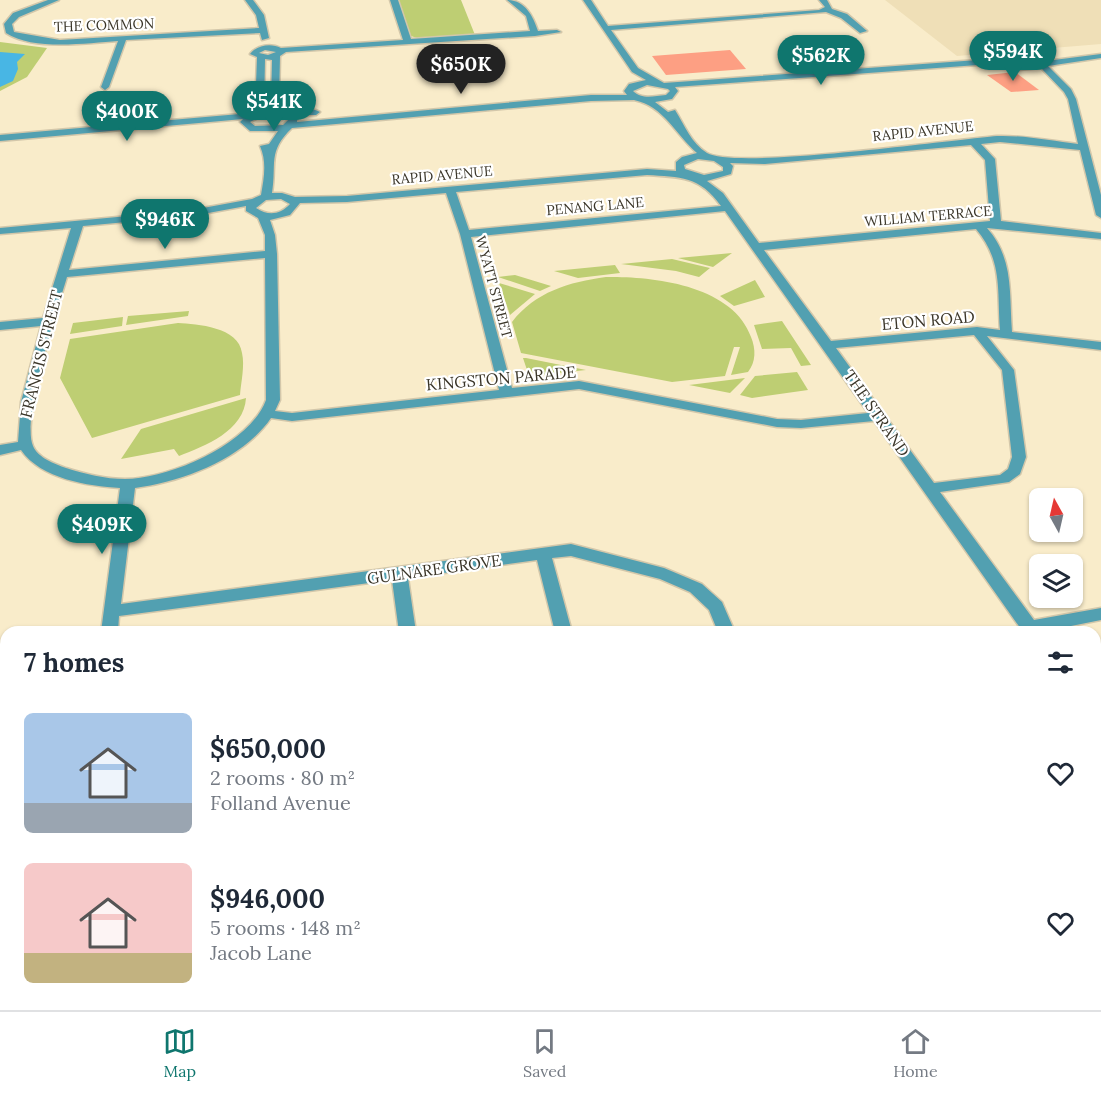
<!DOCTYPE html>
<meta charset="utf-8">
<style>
:root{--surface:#fff;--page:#f6f6f7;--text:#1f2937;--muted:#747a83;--line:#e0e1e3;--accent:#0f766e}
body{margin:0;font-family:Lora,serif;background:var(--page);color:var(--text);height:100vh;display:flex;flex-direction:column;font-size:22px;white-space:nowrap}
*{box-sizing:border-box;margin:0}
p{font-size:20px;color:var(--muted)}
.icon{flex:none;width:33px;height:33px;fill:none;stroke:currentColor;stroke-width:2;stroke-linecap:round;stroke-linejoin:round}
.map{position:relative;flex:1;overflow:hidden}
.drawer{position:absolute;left:0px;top:626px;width:1101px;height:386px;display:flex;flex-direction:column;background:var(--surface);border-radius:18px 18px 0 0;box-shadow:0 2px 4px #0004}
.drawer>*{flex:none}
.needle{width:39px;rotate:352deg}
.controls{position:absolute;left:1029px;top:488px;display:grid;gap:12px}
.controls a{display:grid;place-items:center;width:54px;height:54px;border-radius:9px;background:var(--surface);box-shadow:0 2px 4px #0004;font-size:30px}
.price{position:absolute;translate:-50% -51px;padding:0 14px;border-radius:21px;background:var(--accent);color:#fff;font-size:20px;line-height:39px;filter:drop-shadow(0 2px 3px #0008)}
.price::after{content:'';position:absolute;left:50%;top:36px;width:18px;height:14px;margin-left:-9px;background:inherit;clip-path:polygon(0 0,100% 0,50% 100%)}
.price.selected{background:#222;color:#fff}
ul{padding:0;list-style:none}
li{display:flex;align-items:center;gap:18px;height:150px;padding:0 24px}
li span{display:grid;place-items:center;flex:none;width:168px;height:120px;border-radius:9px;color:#555}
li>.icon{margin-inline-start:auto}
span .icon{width:72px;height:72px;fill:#fffc;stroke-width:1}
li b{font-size:26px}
h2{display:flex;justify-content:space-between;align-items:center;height:72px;padding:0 24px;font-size:26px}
.dock{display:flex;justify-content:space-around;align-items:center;height:84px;border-top:2px solid var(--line);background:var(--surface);font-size:16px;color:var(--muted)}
.dock a{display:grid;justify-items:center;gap:3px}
.dock .selected{color:var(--accent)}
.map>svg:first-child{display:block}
.built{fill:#efdfb7}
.green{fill:#bece73}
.water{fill:#48b6e4}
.building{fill:#fd9f83}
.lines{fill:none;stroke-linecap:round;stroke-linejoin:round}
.minor-casing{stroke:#d3c7aa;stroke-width:3}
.minor{fill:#52a0b1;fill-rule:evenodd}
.labels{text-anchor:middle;stroke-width:4.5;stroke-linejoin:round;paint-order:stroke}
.far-street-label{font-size:14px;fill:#3a3528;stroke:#fff}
.street-label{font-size:16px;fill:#3a3528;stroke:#fff}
</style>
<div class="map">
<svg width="1101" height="1010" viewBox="0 0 1101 1010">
<rect width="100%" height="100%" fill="#f9ecca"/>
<path class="built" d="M 885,0 L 1101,0 L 1101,44 L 957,56 Z"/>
<g class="green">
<path d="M 397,0 L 461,0 L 475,35 L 417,38 L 408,35 Z"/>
<path d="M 0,42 L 47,48 L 27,77 L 0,91 Z"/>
<path d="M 732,253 L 713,267 L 678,258 Z"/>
<path d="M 672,259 L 710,268 L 699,277 L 676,271 L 621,264 Z"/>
<path d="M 615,265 L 620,273 L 578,278 L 554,271 Z"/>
<path d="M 515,275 L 551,286 L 540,291 L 498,277 Z"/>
<path d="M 606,277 C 652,276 733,285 751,337 C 756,349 756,362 748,372 L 731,375 L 740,347 L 734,347 L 725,376 L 672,382 L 521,353 L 512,322 C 535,292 569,282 606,277 Z"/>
<path d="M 755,280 L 765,297 L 734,306 L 720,296 Z"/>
<path d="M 499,283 L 535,294 L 510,315 Z"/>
<path d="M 189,311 L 188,316 L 126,325 L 128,316 Z"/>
<path d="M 123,317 L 122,326 L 70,334 L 73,323 Z"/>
<path d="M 782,321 L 811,365 L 801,366 L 791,348 L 762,349 L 754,325 Z"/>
<path d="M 178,323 C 197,324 239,327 242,353 C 245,366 241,382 240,395 L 92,438 L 60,378 L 70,339 Z"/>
<path d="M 523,358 L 526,358 L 586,370 L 539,375 L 527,370 Z"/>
<path d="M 797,372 L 808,390 L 752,398 L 740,395 L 755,376 Z"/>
<path d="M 745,378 L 730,393 L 689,385 Z"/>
<path d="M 246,398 C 244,431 205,446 179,456 L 174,449 L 121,459 L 141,429 Z"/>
<path d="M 228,1005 L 316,1005 L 292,1010 L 204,1010 Z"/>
</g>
<path class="water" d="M 0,52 L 25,54 L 17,62 L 18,69 L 13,81 L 0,87 Z"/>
<g class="building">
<path d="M 730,50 L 746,69 L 666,75 L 652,56 Z"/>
<path d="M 1015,72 L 1039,90 L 1011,92 L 987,75 Z"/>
</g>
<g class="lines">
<defs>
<g id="minor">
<path d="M 48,0 L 59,0 L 19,17 L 12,24 L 14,32 L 60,40 L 259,28 L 256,15 L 245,0 L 253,0 L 264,15 L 269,38 L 262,40 L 260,33 L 126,40 L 109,87 L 105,90 L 101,87 L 118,41 C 87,43 33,51 6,33 L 4,24 L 13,13 Z"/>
<path d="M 390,0 L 398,0 L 411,39 L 530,31 L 526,16 L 507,0 C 525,0 533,16 538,31 L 557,30 L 561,32 L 535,36 L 286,52 L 280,56 L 279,102 L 284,109 C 296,112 311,106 320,112 L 316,115 L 298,115 L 297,122 L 591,95 L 627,95 L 624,91 L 629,84 L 646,80 L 632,72 L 583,0 L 591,0 L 608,26 L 819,10 L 825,7 L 819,0 L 827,0 L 832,9 L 847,14 L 867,31 L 860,33 L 841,18 L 826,12 L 611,30 L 638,68 L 664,83 L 1005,58 L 1027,53 L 1046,61 L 1101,54 L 1101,58 L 1048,66 L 1071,89 L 1076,99 L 1101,195 L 1101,218 L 1096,215 L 1080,150 L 1000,142 L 981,144 L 995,159 L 1001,221 L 1101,233 L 1101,239 L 987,228 C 1014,259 1009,292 1012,332 L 1101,342 L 1101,350 L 987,336 L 1014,370 L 1026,457 L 1020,474 L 1009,482 L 940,492 L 1034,620 L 1101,608 L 1101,620 L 1041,632 L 1023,632 L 874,421 L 801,428 L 777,427 L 579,389 L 292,421 L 271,418 C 243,459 182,482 135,488 L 121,604 L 571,544 L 664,568 L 702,584 L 722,602 L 735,632 L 718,632 L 709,610 L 690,592 L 660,579 L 571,556 L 552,558 L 572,632 L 555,632 L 537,560 L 408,578 L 416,632 L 399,632 L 392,580 L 119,616 L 118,632 L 101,632 L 120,488 C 88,486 41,479 21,450 L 0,455 L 0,445 L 18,442 L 21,402 L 41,326 L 0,330 L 0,322 L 43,318 L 71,228 L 0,234 L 0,228 L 192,210 L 252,199 L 261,195 C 264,178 267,162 260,146 L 269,144 L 278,131 L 250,131 L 240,122 L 243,119 L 0,141 L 0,135 L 251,113 L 255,112 L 257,57 L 250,54 C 257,45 271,43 281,48 L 403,40 ZM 265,50 L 276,52 L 268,55 L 259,53 ZM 1017,58 L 1030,59 L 1039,63 L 1020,66 L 1012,60 ZM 265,59 L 272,60 L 271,102 L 274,108 L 264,109 ZM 1005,63 L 1018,70 L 1041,68 L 1064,92 L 1068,99 L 1078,144 C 1052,141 1023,135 997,136 C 950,140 736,170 707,153 C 691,143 685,126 675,110 L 668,112 L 655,102 L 672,99 L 678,91 L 675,87 ZM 647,85 L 668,89 L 670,91 L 666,95 C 654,96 642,100 633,91 ZM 634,100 C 664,106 676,135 697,153 L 682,157 L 676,162 L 676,171 L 647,169 L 347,196 L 295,197 L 282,193 L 272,193 C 277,163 267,152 292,128 L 591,101 ZM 268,113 L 281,114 L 289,119 L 283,125 L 255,126 L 250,122 ZM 971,145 L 985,160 L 990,221 L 759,243 L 723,193 L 707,181 L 731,174 L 733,166 L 730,163 L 765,164 ZM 698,159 L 714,161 L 723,167 L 723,171 L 704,175 L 685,169 L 684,165 ZM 647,175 C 680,177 700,176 721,206 L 469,230 L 456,192 ZM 446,193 L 460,234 L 499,390 L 292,413 L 275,411 L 280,400 L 277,254 L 275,235 L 270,220 L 290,215 L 300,203 L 347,202 ZM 281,199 L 290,204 C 280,215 268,216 256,208 L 266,200 ZM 246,206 L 246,211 L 258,218 L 265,235 L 265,251 L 69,270 L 83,226 L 192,216 ZM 725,211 L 868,413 L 801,420 L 777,419 L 579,381 L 512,388 L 471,237 ZM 976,229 C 1003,261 997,290 1000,330 L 977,327 L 831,341 L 764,250 ZM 265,258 L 266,400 C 250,444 169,479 125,479 C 105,479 85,474 66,468 C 55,464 38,458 33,446 C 21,419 58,308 67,277 ZM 974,335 L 1002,370 L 1012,457 L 1008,469 L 1000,475 L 934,483 L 836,348 Z"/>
<path d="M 1095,717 L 1101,719 L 1101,743 L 1095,741 Z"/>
<path d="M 1101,895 L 1101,916 L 1095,918 L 1095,897 Z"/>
<path d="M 1095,995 L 1101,1000 L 1101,1010 L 1082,1010 L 1080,1005 L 1095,1005 Z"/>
<path d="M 33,1005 L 76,1005 L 77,1010 L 55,1010 L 54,1008 L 53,1010 L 31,1010 Z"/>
<path d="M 578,1005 L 621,1005 L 619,1010 L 576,1010 Z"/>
</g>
</defs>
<use href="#minor" class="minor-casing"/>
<use href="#minor" class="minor"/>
</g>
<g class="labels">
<g class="far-street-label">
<text transform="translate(104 25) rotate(-2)" y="5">THE COMMON</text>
<text transform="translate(923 131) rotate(-6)" y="5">RAPID AVENUE</text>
<text transform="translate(442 175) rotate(-5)" y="5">RAPID AVENUE</text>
<text transform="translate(595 206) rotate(-5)" y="5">PENANG LANE</text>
<text transform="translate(928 216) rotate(-5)" y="5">WILLIAM TERRACE</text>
<text transform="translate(494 287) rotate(75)" y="5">WYATT STREET</text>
</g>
<g class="street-label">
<text transform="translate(928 320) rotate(-5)" y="6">ETON ROAD</text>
<text transform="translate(41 354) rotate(-76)" y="6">FRANCIS STREET</text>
<text transform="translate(501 378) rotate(-5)" y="6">KINGSTON PARADE</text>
<text transform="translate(877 413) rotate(55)" y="6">THE STRAND</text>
<text transform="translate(434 569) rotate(-8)" y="6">GULNARE GROVE</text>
</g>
</g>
</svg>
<div class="controls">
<a><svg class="needle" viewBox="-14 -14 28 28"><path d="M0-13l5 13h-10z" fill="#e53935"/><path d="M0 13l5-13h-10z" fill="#747a83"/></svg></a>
<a><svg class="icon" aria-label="layers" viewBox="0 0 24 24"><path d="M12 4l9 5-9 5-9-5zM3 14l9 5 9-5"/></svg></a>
</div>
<b class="price" style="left:1013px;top:82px">$594K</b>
<b class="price" style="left:821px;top:86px">$562K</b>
<b class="price selected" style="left:461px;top:95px">$650K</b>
<b class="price" style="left:274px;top:132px">$541K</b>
<b class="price" style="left:127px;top:142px">$400K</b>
<b class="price" style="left:165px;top:250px">$946K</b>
<b class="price" style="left:102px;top:555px">$409K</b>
<section class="drawer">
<h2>7 homes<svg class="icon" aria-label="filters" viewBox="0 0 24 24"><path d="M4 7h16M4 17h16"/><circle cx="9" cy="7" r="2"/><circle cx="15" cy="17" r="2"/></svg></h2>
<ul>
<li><span style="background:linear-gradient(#a9c7e8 75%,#9aa5b1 0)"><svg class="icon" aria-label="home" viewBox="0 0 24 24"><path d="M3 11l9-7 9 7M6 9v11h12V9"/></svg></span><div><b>$650,000</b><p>2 rooms · 80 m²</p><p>Folland Avenue</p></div><svg class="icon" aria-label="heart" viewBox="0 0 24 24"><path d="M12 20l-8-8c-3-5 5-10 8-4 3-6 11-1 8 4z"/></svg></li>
<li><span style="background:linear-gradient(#f6c9c9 75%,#c2b280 0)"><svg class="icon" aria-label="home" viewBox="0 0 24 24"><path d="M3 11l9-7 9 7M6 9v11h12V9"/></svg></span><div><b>$946,000</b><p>5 rooms · 148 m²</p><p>Jacob Lane</p></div><svg class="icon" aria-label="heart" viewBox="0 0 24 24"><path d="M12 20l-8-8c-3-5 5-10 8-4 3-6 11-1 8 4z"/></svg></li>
</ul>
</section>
</div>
<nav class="dock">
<a class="selected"><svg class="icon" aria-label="map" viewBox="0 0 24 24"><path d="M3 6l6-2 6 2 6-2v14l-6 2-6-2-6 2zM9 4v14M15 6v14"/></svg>Map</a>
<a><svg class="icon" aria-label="saved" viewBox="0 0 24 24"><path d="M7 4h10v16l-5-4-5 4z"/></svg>Saved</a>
<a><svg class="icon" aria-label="home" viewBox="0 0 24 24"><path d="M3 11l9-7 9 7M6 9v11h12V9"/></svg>Home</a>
</nav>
